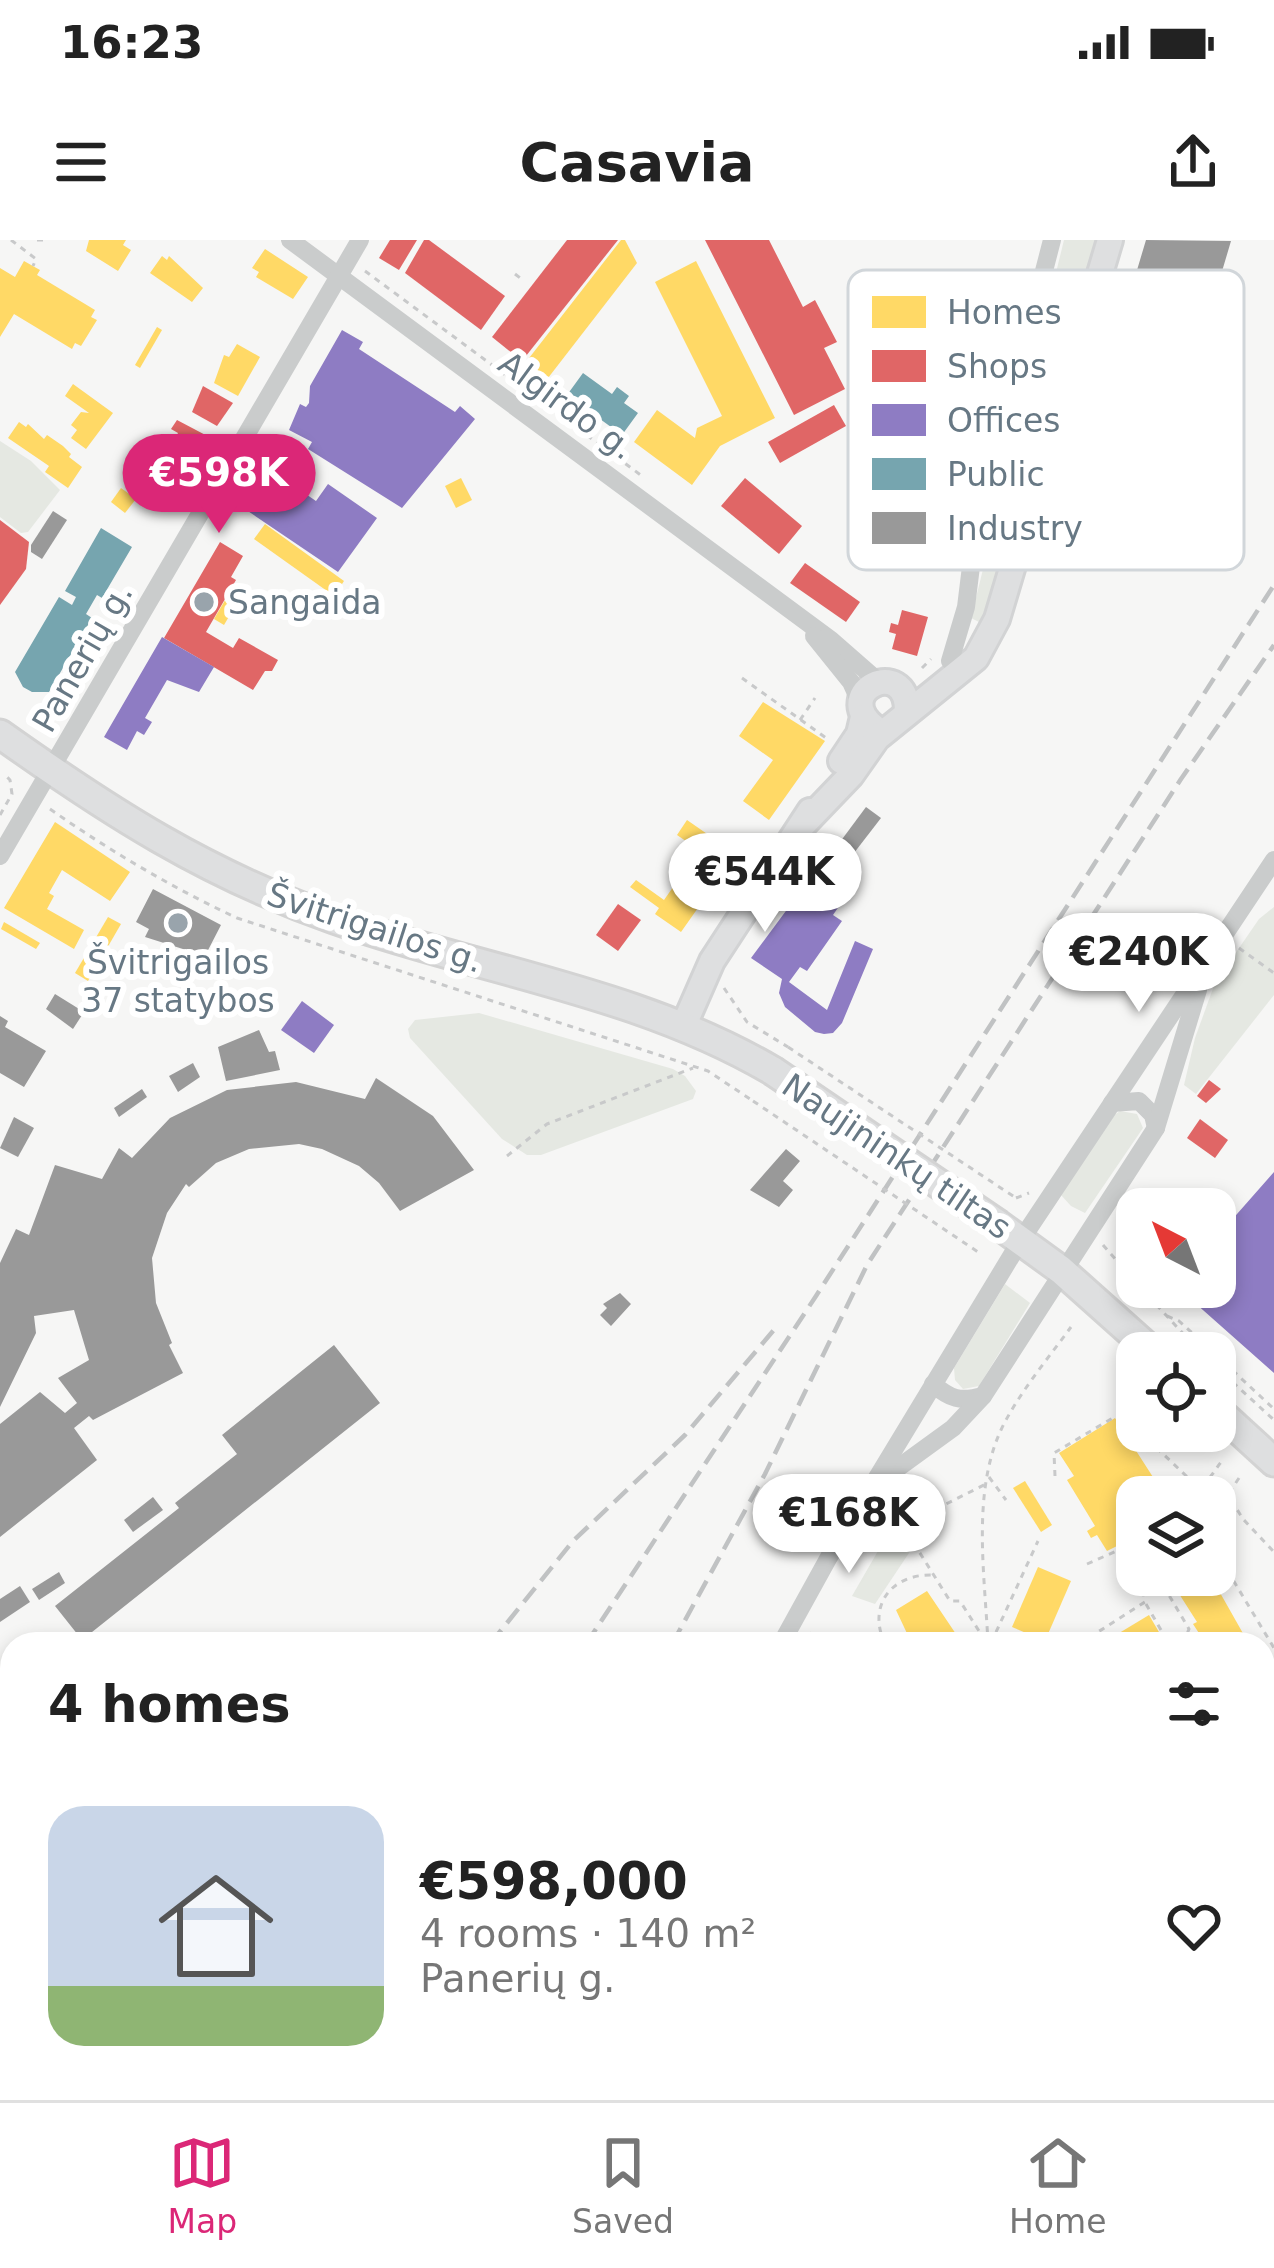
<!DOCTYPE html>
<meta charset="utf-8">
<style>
:root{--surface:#fff;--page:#f2f2f2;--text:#222;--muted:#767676;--line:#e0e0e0;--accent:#db2777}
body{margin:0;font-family:"DejaVu Sans",sans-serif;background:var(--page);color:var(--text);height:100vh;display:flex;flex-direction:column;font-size:45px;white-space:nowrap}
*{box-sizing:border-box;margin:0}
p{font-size:39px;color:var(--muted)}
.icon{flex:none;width:66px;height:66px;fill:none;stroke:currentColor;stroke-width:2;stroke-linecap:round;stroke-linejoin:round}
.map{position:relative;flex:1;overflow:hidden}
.panel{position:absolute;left:0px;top:1392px;width:1275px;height:468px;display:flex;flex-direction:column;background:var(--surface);border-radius:36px 36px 0 0;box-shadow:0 6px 18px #0003}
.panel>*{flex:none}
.needle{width:78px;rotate:318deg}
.tools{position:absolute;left:1116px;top:948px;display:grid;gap:24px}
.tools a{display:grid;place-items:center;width:120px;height:120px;border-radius:24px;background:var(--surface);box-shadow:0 6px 18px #0003;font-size:60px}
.price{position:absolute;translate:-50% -102px;padding:0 27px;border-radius:42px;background:#fff;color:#222;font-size:39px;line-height:78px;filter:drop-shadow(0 3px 6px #0008)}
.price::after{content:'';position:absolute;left:50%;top:72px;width:36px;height:27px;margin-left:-18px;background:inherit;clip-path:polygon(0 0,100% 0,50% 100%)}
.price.current{background:var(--accent);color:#fff}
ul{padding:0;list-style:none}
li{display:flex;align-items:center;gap:36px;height:300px;padding:0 48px}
li span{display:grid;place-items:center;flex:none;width:336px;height:240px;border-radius:36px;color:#555}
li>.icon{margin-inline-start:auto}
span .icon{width:144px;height:144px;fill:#fffc;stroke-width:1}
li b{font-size:51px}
h2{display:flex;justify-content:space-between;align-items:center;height:144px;padding:0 48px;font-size:51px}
.status{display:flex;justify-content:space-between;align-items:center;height:84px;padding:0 60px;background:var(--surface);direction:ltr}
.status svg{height:33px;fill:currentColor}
header{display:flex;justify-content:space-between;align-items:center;height:156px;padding:0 48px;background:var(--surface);font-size:54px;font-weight:700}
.menu{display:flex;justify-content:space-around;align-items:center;height:168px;border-top:3px solid var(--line);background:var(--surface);font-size:33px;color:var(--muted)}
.menu a{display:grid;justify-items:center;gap:6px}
.menu .current{color:var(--accent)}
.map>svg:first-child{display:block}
.green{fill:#e5e8e2}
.homes{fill:#ffd966}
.shops{fill:#e06666}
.offices{fill:#8e7cc3}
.public{fill:#76a5af}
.industry{fill:#999}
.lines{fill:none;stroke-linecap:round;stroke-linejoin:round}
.secondary-casing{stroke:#d2d3d4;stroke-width:30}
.primary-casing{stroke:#d3d3d3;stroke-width:33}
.path{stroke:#c8c9ca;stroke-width:3;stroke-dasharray:6 6;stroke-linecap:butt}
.minor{stroke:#cacccc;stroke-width:18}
.secondary{stroke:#dedfe0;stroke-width:24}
.primary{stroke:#dedfe0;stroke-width:27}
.rail{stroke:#c0c2c3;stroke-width:4.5;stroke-dasharray:18 9;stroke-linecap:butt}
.primary-bridge-casing{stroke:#d3d3d3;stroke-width:33;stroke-linecap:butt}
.path-bridge{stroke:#c8c9ca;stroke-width:3;stroke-dasharray:6 6;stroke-linecap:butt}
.primary-bridge{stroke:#dedfe0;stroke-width:27}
.poi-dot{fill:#99a4ac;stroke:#fff;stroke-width:4.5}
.labels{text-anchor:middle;stroke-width:12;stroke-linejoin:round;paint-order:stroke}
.street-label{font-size:33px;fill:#677884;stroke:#fff}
.poi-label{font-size:33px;fill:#677884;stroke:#fff;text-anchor:start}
.key{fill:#fff;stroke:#d1d6da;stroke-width:3}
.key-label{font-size:33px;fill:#677884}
</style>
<div class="status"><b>16:23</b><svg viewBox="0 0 49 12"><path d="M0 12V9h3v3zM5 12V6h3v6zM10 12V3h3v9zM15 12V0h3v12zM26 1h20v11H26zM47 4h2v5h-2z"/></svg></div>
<header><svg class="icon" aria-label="menu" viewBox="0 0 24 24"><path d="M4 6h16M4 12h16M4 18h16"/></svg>Casavia<svg class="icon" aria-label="share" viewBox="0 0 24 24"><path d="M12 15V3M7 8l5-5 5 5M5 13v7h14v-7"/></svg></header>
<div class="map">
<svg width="1274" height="1860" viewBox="0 0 1274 1860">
<rect width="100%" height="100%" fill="#f6f6f5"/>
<g class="green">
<path d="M 1064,0 L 1101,0 L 983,384 L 971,378 Z"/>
<path d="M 0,201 L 31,221 L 60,250 L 28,292 L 21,293 L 0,277 Z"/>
<path d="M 1274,667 L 1274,755 L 1196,854 L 1184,845 L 1195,798 L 1215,743 L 1259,679 Z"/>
<path d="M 479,773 L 673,829 L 685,836 L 696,851 L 693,859 L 541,915 L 527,915 L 502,899 L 410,798 L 408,789 L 415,780 Z"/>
<path d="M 1120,871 L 1137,874 L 1143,888 L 1085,973 L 1071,966 L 1061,955 L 1113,876 Z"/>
<path d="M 1005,1044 L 1030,1063 L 979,1146 L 963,1149 L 955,1140 L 954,1128 Z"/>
<path d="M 893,1285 L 913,1307 L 875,1364 L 852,1356 Z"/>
</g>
<g class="homes">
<path d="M 89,0 L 126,0 L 123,5 L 131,10 L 118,31 L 86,11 Z"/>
<path d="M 621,0 L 625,0 L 637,23 L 548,138 L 526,122 Z"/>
<path d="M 265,9 L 308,37 L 293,59 L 256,37 L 259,32 L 252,28 Z"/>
<path d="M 162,16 L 167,20 L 169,16 L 203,48 L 192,62 L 150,33 Z"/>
<path d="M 24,21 L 40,30 L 37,35 L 95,70 L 91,77 L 97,80 L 81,106 L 75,103 L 72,109 L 14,74 L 0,97 L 0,28 L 15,37 Z"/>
<path d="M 696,21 L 775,178 L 720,206 L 692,245 L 634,202 L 657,170 L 695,198 L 697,188 L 722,176 L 655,42 Z"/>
<path d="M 157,87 L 162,90 L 140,128 L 135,125 Z"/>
<path d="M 237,104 L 260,117 L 238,156 L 214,143 L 224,115 L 229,117 Z"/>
<path d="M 73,144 L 113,173 L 86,209 L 71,198 L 77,190 L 71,185 L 81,172 L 89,173 L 65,156 Z"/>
<path d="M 19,182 L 26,187 L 28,184 L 44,199 L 47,195 L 63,206 L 71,214 L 69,217 L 82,227 L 68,248 L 45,232 L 49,226 L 8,198 Z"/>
<path d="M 461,238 L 472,260 L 456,268 L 445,246 Z"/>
<path d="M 121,248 L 136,259 L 125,273 L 111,262 Z"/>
<path d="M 265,284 L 344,341 L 334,356 L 254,299 Z"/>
<path d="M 234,345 L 244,351 L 224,385 L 214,379 Z"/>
<path d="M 763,462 L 825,501 L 769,580 L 743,561 L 773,520 L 739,496 Z"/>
<path d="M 687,580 L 736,614 L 681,692 L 655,674 L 659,668 L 630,647 L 636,640 L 664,660 L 699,610 L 677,595 Z"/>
<path d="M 55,582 L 130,632 L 110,661 L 62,630 L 49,653 L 54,656 L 47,669 L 84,690 L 74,709 L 4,668 Z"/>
<path d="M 108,677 L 121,684 L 88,741 L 75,733 Z"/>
<path d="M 4,682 L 40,703 L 36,709 L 1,689 Z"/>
<path d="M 1115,1178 L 1160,1248 L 1146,1257 L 1137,1257 L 1137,1262 L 1119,1274 L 1123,1280 L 1137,1271 L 1137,1296 L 1107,1311 L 1097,1295 L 1091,1298 L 1087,1291 L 1095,1286 L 1067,1240 L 1074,1236 L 1059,1213 Z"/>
<path d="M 1025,1241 L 1052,1285 L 1041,1292 L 1013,1248 Z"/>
<path d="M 1038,1327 L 1071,1341 L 1045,1401 L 1012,1387 Z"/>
<path d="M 1173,1335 L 1210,1335 L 1249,1404 L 1206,1404 L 1193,1384 L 1197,1382 L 1169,1338 Z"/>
<path d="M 927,1351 L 960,1400 L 965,1404 L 912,1404 L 896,1370 Z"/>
<path d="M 1149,1375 L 1166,1404 L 1101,1404 Z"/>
<path d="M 1267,1467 L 1274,1473 L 1274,1502 L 1263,1509 L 1263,1470 Z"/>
<path d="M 852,1848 L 878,1848 L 877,1860 L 851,1860 Z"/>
<path d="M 1086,1848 L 1132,1848 L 1112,1860 L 1066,1860 Z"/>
</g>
<g class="shops">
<path d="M 390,0 L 417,0 L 399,30 L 379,18 Z"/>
<path d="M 424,0 L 429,0 L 505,56 L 481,90 L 405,33 Z"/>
<path d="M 567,0 L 618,0 L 522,121 L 492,97 Z"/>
<path d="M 705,0 L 769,0 L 803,67 L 815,60 L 837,102 L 824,108 L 845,149 L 794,175 Z"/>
<path d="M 203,146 L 233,163 L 217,186 L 192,172 Z"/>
<path d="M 834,165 L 846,186 L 780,223 L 768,202 Z"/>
<path d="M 177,180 L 213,199 L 194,231 L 166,215 L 178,193 L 171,189 Z"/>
<path d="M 745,238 L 802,286 L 779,314 L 721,266 Z"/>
<path d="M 0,280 L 29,302 L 26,329 L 0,365 Z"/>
<path d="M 220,302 L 243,316 L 231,337 L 236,340 L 206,392 L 233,408 L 239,398 L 278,420 L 272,431 L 265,431 L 253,450 L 164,398 Z"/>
<path d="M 805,323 L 860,362 L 846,382 L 790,343 Z"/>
<path d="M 902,370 L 928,377 L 917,416 L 892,409 L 896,394 L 889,392 L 891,383 L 898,385 Z"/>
<path d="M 618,664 L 641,680 L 618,711 L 596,695 Z"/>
<path d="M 1209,840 L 1221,849 L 1206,863 L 1197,856 Z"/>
<path d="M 1200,879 L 1228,900 L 1215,918 L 1187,898 Z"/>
<path d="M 657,1848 L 712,1848 L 709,1860 L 654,1860 Z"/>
</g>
<g class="offices">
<path d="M 342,90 L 363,102 L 359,109 L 455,172 L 460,166 L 475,179 L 402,268 L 308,209 L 312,202 L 289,190 L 300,164 L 306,167 L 309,163 L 310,146 Z"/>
<path d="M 263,225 L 316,261 L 328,244 L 377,278 L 338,332 L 239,265 Z"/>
<path d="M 162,397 L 214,427 L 199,452 L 167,440 L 145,478 L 152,482 L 144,495 L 137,491 L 127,510 L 104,497 Z"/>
<path d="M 814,633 L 846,656 L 833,675 L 842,681 L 807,731 L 800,727 L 789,742 L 827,770 L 855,701 L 873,709 L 842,783 L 833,793 L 824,794 L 815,792 L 785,767 L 779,753 L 782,739 L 751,718 Z"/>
<path d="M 302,761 L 334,785 L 314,813 L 281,790 Z"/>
<path d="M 1274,932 L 1274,1133 L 1177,1047 L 1215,1047 L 1215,999 Z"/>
</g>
<g class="public">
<path d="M 583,133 L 612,154 L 617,147 L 629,156 L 624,163 L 638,173 L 622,195 L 567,155 Z"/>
<path d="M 101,288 L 132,307 L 102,358 L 97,355 L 86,374 L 92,378 L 49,452 L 32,452 L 23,447 L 15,432 L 59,357 L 72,365 L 76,357 L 65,351 Z"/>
</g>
<g class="industry">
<path d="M 1146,0 L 1231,1 L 1174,193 L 1170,192 L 1168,199 L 1163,197 L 1137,274 L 1125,270 L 1108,328 L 1053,311 Z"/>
<path d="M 53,271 L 67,280 L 42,319 L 31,312 L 31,305 Z"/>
<path d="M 866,567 L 881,578 L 854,613 L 840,602 Z"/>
<path d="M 153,649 L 221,685 L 205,716 L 145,697 L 149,689 L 136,682 Z"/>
<path d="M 1172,683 L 1194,698 L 1162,745 L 1140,730 Z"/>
<path d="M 55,754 L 84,772 L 73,789 L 46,769 Z"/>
<path d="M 0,776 L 8,781 L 5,787 L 46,811 L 24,847 L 0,833 Z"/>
<path d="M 259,790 L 269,812 L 275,811 L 280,830 L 226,841 L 218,807 Z"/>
<path d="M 193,823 L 200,837 L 178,852 L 169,836 Z"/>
<path d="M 376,838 L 433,876 L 474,930 L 400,971 L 379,943 L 359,926 L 322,909 L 299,904 L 249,909 L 216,923 L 189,947 L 186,944 L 167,973 L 152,1018 L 156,1063 L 172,1103 L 169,1105 L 183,1133 L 93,1180 L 89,1176 L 74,1188 L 97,1220 L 0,1297 L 0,1184 L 40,1152 L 65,1173 L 77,1163 L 58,1138 L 89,1120 L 74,1070 L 34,1076 L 36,1093 L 0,1167 L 0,1023 L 16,989 L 29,995 L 55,925 L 102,939 L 119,908 L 132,918 L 170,878 L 227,850 L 296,842 L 365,859 Z"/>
<path d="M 142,849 L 147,857 L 119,877 L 114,868 Z"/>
<path d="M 14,877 L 34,888 L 18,917 L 0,908 Z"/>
<path d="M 786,909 L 800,921 L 783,941 L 793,950 L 779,967 L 750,950 Z"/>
<path d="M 620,1053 L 631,1064 L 611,1086 L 600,1075 L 607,1068 L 603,1064 Z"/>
<path d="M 334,1105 L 380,1163 L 82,1400 L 55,1366 L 179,1268 L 175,1263 L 237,1214 L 222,1195 Z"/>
<path d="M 153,1257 L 163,1270 L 133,1292 L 124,1280 Z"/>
<path d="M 59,1332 L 65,1343 L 39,1360 L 32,1349 Z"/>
<path d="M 20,1346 L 30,1362 L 0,1382 L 0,1359 Z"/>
</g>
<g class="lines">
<defs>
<g id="secondary">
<path d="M 874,487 C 830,451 907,415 907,471"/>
<path d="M 841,521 L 859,494 L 863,477"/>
<path d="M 804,584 L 851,535 L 877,498 L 976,418 L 997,379 L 1110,0"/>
<path d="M 684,785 L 712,721 L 810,571"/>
</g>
<g id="primary">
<path d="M 0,494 C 110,572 206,634 334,679 C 481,731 637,751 773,831"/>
<path d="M 999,985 L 1061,1030 L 1154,1113"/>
<path d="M 1215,1168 L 1274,1222"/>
</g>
</defs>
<use href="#secondary" class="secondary-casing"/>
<use href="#primary" class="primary-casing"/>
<g class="path">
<path d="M 11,0 L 36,19 L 33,26"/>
<path d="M 37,0 L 44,0"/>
<path d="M 365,31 L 642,236"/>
<path d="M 515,34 L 524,41"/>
<path d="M 922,428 L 931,419"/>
<path d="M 742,438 L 829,500"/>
<path d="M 800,480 L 815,458"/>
<path d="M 50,569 C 110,611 171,647 237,678 L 708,831 L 753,861"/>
<path d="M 0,575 L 12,554 L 10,540 L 4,534"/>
<path d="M 1239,708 L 1274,733"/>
<path d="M 724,748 L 747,782 L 788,807"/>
<path d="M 507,916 L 547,884 L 693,828"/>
<path d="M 1016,958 L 1029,953"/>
<path d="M 1119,983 L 1137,1025"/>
<path d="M 1103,1005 L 1137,1044"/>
<path d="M 1140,1047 L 1201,1113"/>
<path d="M 1146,1047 L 1151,1058"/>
<path d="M 1167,1076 L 1179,1081 L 1214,1113"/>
<path d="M 1215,1114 L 1274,1169"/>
<path d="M 1215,1126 L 1274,1180"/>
<path d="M 1137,1158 L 1121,1173 L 1137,1189"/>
<path d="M 1139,1191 L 1201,1250"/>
<path d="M 1055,1236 L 1054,1213 L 1121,1173"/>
<path d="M 989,1237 L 1006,1260"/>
<path d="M 1239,1238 L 1231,1250 L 1233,1263 L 1243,1279 L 1274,1312"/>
<path d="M 1196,1257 L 1221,1222"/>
<path d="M 882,1268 L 898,1278 L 950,1361 L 960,1361 L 986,1402"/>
<path d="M 901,1277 L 928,1273 L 986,1244"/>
<path d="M 1215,1310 L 1274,1408"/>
<path d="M 1087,1324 L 1137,1302"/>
<path d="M 1144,1347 L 1160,1340 L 1189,1389 L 1187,1394"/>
<path d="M 1146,1364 L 1169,1404"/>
<path d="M 810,1393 L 834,1404"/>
<path d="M 991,1403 L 1038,1301"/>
<path d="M 883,1404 L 903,1392"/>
<path d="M 885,1404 C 867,1366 891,1334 932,1335"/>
<path d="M 988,1404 C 985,1334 970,1245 1006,1180 C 1024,1147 1049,1117 1071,1087"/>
<path d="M 1079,1404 L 1145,1362 L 1140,1335"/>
<path d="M 1263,1531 L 1274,1540"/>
<path d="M 1263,1680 L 1274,1697"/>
<path d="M 936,1858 L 957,1848"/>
</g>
<g class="minor">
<path d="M 290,0 L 831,400 L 879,442"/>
<path d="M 814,396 L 851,442 L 860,462"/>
<path d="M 950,421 L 966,367 L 974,302 L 1052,0"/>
<path d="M 0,616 L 360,0"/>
<path d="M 1112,863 L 1139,861 L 1153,875 L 1156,888"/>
<path d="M 933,1144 C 950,1159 960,1162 983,1156"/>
<path d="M 880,1241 L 953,1188 L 983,1156 L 1156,888 L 1198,750"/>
<path d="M 781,1404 L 829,1317 L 1021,1000 L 1274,620"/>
<path d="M 1263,1814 L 1274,1805"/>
<path d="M 563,1860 L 566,1848"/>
<path d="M 832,1860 L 834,1848"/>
<path d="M 1205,1860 L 1220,1848"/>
</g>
<use href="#secondary" class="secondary"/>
<use href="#primary" class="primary"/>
<g class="rail">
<path d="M 490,1404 L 573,1301 L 685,1195 L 779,1084"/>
<path d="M 586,1404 L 816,1056 L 1274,345"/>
<path d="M 672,1404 L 765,1234 L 867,1025 L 1181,539 L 1274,405"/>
<path d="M 173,1860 L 181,1848"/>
<path d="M 306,1860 L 313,1848"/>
<path d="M 438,1860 L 443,1848"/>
</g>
<defs>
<path id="primary-bridge" d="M 773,831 L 999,985"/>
</defs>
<use href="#primary-bridge" class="primary-bridge-casing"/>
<g class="path-bridge">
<path d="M 788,807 L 1016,958"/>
<path d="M 753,861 L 981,1014"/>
</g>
<use href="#primary-bridge" class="primary-bridge"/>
</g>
<g class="poi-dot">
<circle cx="204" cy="362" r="12"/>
<circle cx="178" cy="683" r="12"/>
</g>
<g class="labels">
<g class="street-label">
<text transform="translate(567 165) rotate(36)" y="12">Algirdo g.</text>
<text transform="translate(82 417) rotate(-60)" y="12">Panerių g.</text>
<text transform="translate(375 687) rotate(18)" y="12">Švitrigailos g.</text>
<text transform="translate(897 916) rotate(34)" y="12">Naujininkų tiltas</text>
</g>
<g class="poi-label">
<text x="228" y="374">Sangaida</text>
<text x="178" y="734" text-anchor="middle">Švitrigailos<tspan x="178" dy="38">37 statybos</tspan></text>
</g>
</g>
<rect x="848" y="30" width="396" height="300" rx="18" class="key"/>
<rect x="872" y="56" width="54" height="32" fill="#ffd966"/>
<rect x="872" y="110" width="54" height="32" fill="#e06666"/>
<rect x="872" y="164" width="54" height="32" fill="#8e7cc3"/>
<rect x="872" y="218" width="54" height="32" fill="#76a5af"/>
<rect x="872" y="272" width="54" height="32" fill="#999"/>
<g class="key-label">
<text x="947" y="84">Homes</text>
<text x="947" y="138">Shops</text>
<text x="947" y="192">Offices</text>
<text x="947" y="246">Public</text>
<text x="947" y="300">Industry</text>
</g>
</svg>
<div class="tools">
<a><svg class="needle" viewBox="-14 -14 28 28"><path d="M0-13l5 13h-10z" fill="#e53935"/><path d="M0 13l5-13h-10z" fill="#767676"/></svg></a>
<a><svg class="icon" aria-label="locate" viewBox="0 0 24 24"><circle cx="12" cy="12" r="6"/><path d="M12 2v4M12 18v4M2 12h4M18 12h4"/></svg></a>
<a><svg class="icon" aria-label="layers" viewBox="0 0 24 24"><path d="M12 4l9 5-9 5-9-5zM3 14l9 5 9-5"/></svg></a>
</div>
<b class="price current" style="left:219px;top:296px">€598K</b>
<b class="price" style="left:765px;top:695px">€544K</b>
<b class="price" style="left:1139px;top:775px">€240K</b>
<b class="price" style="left:849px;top:1336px">€168K</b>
<section class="panel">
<h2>4 homes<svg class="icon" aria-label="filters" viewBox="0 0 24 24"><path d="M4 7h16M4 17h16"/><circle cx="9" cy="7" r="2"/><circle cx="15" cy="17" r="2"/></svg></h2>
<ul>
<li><span style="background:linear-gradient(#c9d6e8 75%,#8fb573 0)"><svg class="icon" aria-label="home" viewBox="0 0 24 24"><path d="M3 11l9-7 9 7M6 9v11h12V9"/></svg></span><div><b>€598,000</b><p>4 rooms · 140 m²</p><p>Panerių g.</p></div><svg class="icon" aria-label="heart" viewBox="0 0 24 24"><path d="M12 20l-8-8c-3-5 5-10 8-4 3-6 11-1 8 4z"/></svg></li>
</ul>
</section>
</div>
<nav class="menu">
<a class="current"><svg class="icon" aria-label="map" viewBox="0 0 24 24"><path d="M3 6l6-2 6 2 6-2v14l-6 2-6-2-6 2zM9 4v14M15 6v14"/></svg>Map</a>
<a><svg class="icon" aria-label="saved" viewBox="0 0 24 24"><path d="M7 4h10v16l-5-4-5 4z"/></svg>Saved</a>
<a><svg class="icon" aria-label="home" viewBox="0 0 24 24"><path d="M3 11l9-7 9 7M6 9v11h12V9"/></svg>Home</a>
</nav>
